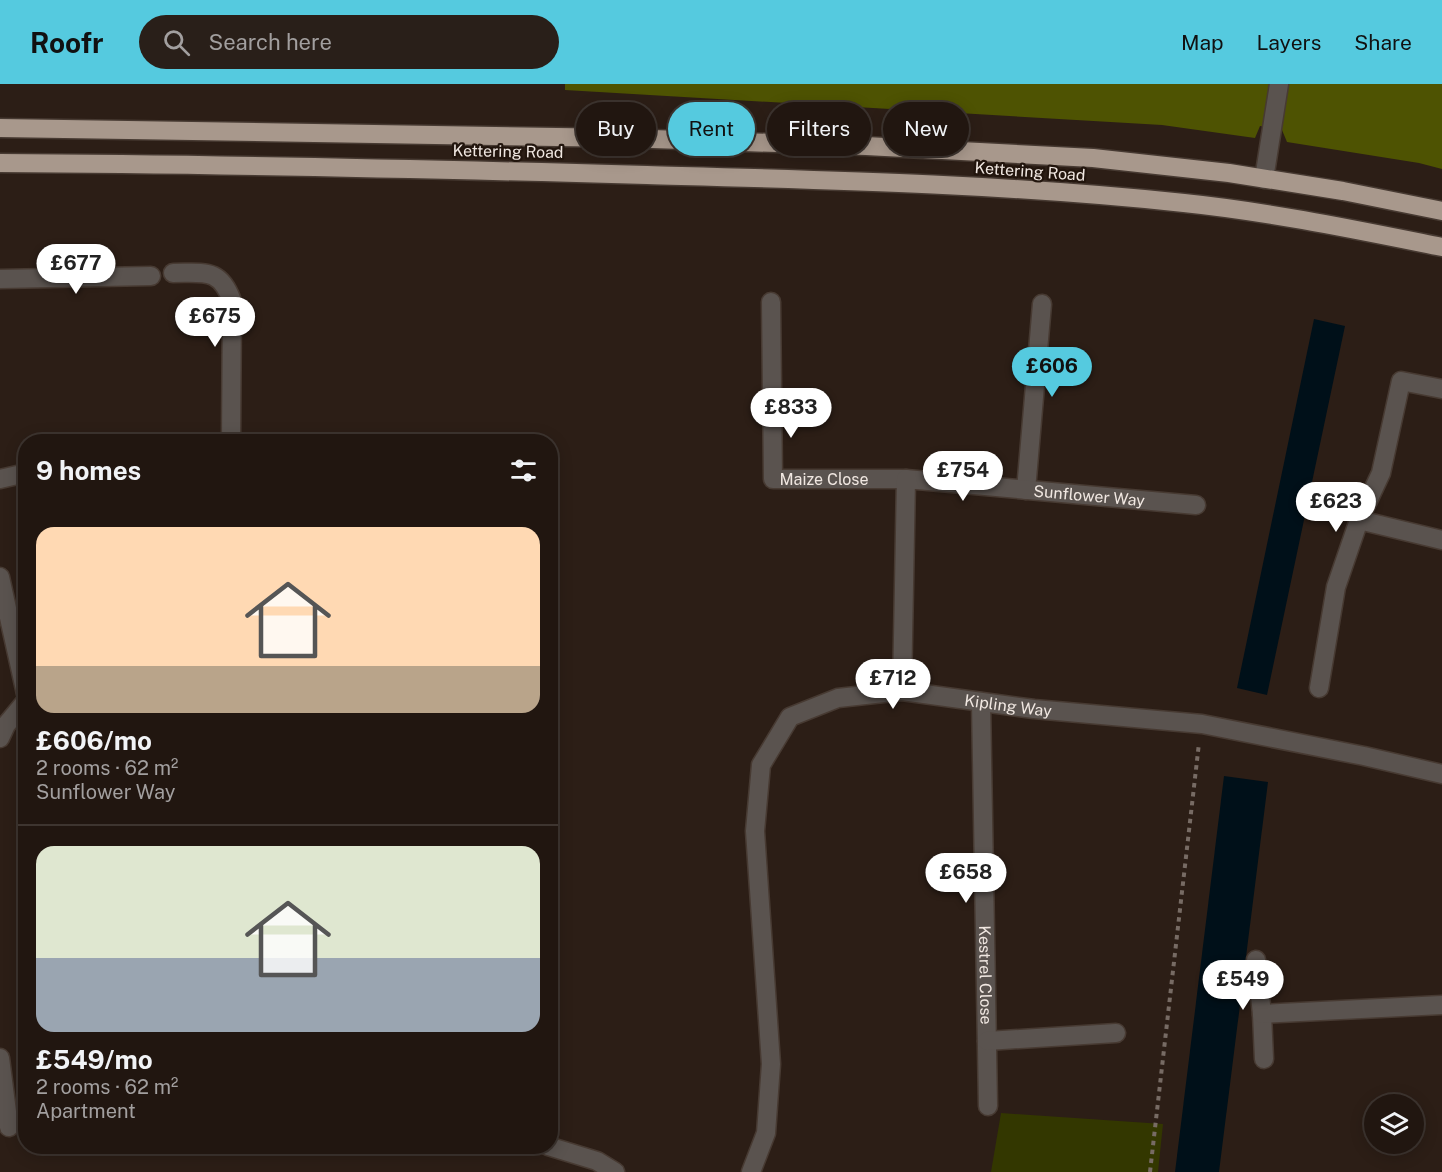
<!DOCTYPE html>
<meta charset="utf-8">
<style>
:root{--surface:#211610;--page:#291f19;--text:#f1f3f6;--muted:#a29f9f;--line:#3e3530;--accent:#55cadf}
body{margin:0;font-family:"Public Sans",sans-serif;background:var(--page);color:var(--text);height:100vh;display:flex;flex-direction:column;font-size:22px;white-space:nowrap}
*{box-sizing:border-box;margin:0}
p{font-size:20px;color:var(--muted)}
.icon{flex:none;width:33px;height:33px;fill:none;stroke:currentColor;stroke-width:2;stroke-linecap:round;stroke-linejoin:round}
.map{position:relative;flex:1;overflow:hidden}
.details{position:absolute;left:18px;top:350px;width:540px;height:720px;display:flex;flex-direction:column;background:var(--surface);border-radius:24px;box-shadow:0 3px 15px #0003,0 0 0 2px var(--line)}
.details>*{flex:none}
.hud{position:absolute;left:576px;top:18px;width:570px;height:54px;display:flex;gap:12px}
.fabs{position:absolute;left:1364px;top:1010px;display:grid;gap:12px}
.fabs a{display:grid;place-items:center;width:60px;height:60px;border-radius:50%;background:var(--surface);box-shadow:0 3px 15px #0003,0 0 0 2px var(--line);font-size:30px}
.price{position:absolute;translate:-50% -51px;padding:0 14px;border-radius:21px;background:#fff;color:#222;font-size:20px;line-height:39px;filter:drop-shadow(0 2px 3px #0008)}
.price::after{content:'';position:absolute;left:50%;top:36px;width:18px;height:14px;margin-left:-9px;background:inherit;clip-path:polygon(0 0,100% 0,50% 100%)}
.price.selected{background:var(--accent);color:#111}
ul{padding:0;list-style:none}
li{display:grid;align-content:center;gap:12px;height:318px;padding:0 18px}
li+li{border-top:2px solid var(--line)}
li span{display:grid;place-items:center;height:186px;border-radius:18px;color:#555}
li>.icon{margin-inline-start:auto}
span .icon{width:108px;height:108px;fill:#fffc;stroke-width:1}
li b{font-size:26px}
h2{display:flex;justify-content:space-between;align-items:center;height:72px;padding:0 18px;font-size:26px}
.tag{padding:0 21px;border-radius:27px;background:var(--surface);box-shadow:0 3px 15px #0003,0 0 0 2px var(--line);font-size:21px;line-height:54px}
.tag.selected{background:var(--accent);color:#111}
header{display:flex;align-items:center;gap:36px;box-sizing:border-box;height:84px;padding:0 30px;background:var(--accent);color:#111}
header strong{font-size:28px}
nav{display:flex;gap:33px;margin-inline-start:auto;font-size:21px}
.search{width:420px;height:54px;background:var(--page);display:flex;align-items:center;gap:15px;box-sizing:border-box;padding:0 21px;border-radius:33px;color:var(--muted);font-size:22px}
.map>svg:first-child{display:block}
.green{fill:#333700}
.forest{fill:#4e5302}
.water{fill:#001019}
.lines{fill:none;stroke-linecap:round;stroke-linejoin:round}
.minor-casing{stroke:#473a32;stroke-width:21}
.highway-casing{stroke:#473a32;stroke-width:21}
.path{stroke:#776b64;stroke-width:4;stroke-dasharray:4.5 4.5;stroke-linecap:butt}
.minor{stroke:#5a534f;stroke-width:18}
.highway{stroke:#a8988c;stroke-width:18}
.labels{text-anchor:middle;stroke-width:4.5;stroke-linejoin:round;paint-order:stroke}
.street-label{font-size:16px;fill:#f0e7e1;stroke:#22150d}
</style>
<header>
<strong>Roofr</strong>
<div class="search"><svg class="icon" aria-label="search" viewBox="0 0 24 24"><circle cx="10" cy="10" r="6"/><path d="M15 15l6 6"/></svg>Search here</div>
<nav><a>Map</a><a>Layers</a><a>Share</a></nav>
</header>
<div class="map">
<svg width="1442" height="1088" viewBox="0 0 1442 1088">
<rect width="100%" height="100%" fill="#2c1e16"/>
<path class="green" d="M 1001,1029 L 1163,1040 L 1158,1088 L 991,1088 Z"/>
<path class="forest" d="M 565,0 L 1442,0 L 1442,85 L 1419,79 L 1287,58 L 1282,46 L 1260,42 L 1255,54 L 1162,41 L 565,6 Z"/>
<g class="water">
<path d="M 1314,235 L 1345,242 L 1267,611 L 1237,604 Z"/>
<path d="M 1224,692 L 1268,698 L 1219,1088 L 1175,1088 Z"/>
</g>
<g class="lines">
<defs>
<g id="minor">
<path d="M 1264,95 L 1279,0"/>
<path d="M 173,189 C 205,189 220,184 232,217 L 231,357"/>
<path d="M 0,195 L 151,192"/>
<path id="s1" d="M 771,218 L 773,395 L 906,395"/>
<path d="M 0,395 L 26,389"/>
<path d="M 1026,406 L 1042,220"/>
<path d="M 1359,436 L 1442,456"/>
<path d="M 0,493 L 26,610"/>
<path d="M 1319,604 L 1336,503 L 1359,436 L 1381,389 L 1401,297 L 1442,305"/>
<path id="s2" d="M 902,607 L 906,395 L 1196,421"/>
<path id="s3" d="M 981,618 L 988,1022"/>
<path d="M 0,654 L 6,641 L 26,617"/>
<path d="M 1256,876 L 1262,930 L 1264,975"/>
<path d="M 1262,930 L 1442,921"/>
<path d="M 987,957 L 1116,949"/>
<path d="M 0,974 L 9,1043"/>
<path d="M 548,1062 L 597,1077 L 615,1088"/>
<path id="s4" d="M 751,1088 L 766,1049 L 771,980 L 755,747 L 761,681 L 790,633 L 838,614 L 902,607 L 1034,625 L 1202,640 L 1364,672 L 1442,690"/>
</g>
<g id="highway">
<path d="M 0,44 L 622,54 L 866,62 L 1093,74 L 1229,89 L 1343,107 L 1442,127"/>
<path d="M 0,79 C 216,80 431,85 647,91 C 826,96 1006,100 1184,119 C 1271,128 1357,146 1442,163"/>
</g>
</defs>
<use href="#minor" class="minor-casing"/>
<use href="#highway" class="highway-casing"/>
<path class="path" d="M 1150,1088 L 1199,659"/>
<use href="#minor" class="minor"/>
<use href="#highway" class="highway"/>
</g>
<g class="labels">
<g class="street-label">
<text transform="translate(508 67) rotate(1)" y="6">Kettering Road</text>
<text transform="translate(1030 87) rotate(4)" y="6">Kettering Road</text>
<text dy="6" stroke="none"><textPath href="#s1" startOffset="228">Maize Close</textPath></text>
<text dy="6" stroke="none"><textPath href="#s2" startOffset="396">Sunflower Way</textPath></text>
<text dy="6" stroke="none"><textPath href="#s4" startOffset="690">Kipling Way</textPath></text>
<text dy="6" stroke="none"><textPath href="#s3" startOffset="273">Kestrel Close</textPath></text>
</g>
</g>
</svg>
<div class="fabs">
<a><svg class="icon" aria-label="layers" viewBox="0 0 24 24"><path d="M12 4l9 5-9 5-9-5zM3 14l9 5 9-5"/></svg></a>
</div>
<b class="price" style="left:76px;top:211px">£677</b>
<b class="price" style="left:215px;top:264px">£675</b>
<b class="price selected" style="left:1052px;top:314px">£606</b>
<b class="price" style="left:791px;top:355px">£833</b>
<b class="price" style="left:963px;top:418px">£754</b>
<b class="price" style="left:1336px;top:449px">£623</b>
<b class="price" style="left:893px;top:626px">£712</b>
<b class="price" style="left:966px;top:820px">£658</b>
<b class="price" style="left:1243px;top:927px">£549</b>
<div class="hud">
<a class="tag">Buy</a>
<a class="tag selected">Rent</a>
<a class="tag">Filters</a>
<a class="tag">New</a>
</div>
<section class="details">
<h2>9 homes<svg class="icon" aria-label="filters" viewBox="0 0 24 24"><path d="M4 7h16M4 17h16"/><circle cx="9" cy="7" r="2"/><circle cx="15" cy="17" r="2"/></svg></h2>
<ul>
<li><span style="background:linear-gradient(#ffd9b3 75%,#b9a48a 0)"><svg class="icon" aria-label="home" viewBox="0 0 24 24"><path d="M3 11l9-7 9 7M6 9v11h12V9"/></svg></span><div><b>£606/mo</b><p>2 rooms · 62 m²</p><p>Sunflower Way</p></div></li>
<li><span style="background:linear-gradient(#dfe7d0 60%,#9aa5b1 0)"><svg class="icon" aria-label="home" viewBox="0 0 24 24"><path d="M3 11l9-7 9 7M6 9v11h12V9"/></svg></span><div><b>£549/mo</b><p>2 rooms · 62 m²</p><p>Apartment</p></div></li>
</ul>
</section>
</div>
